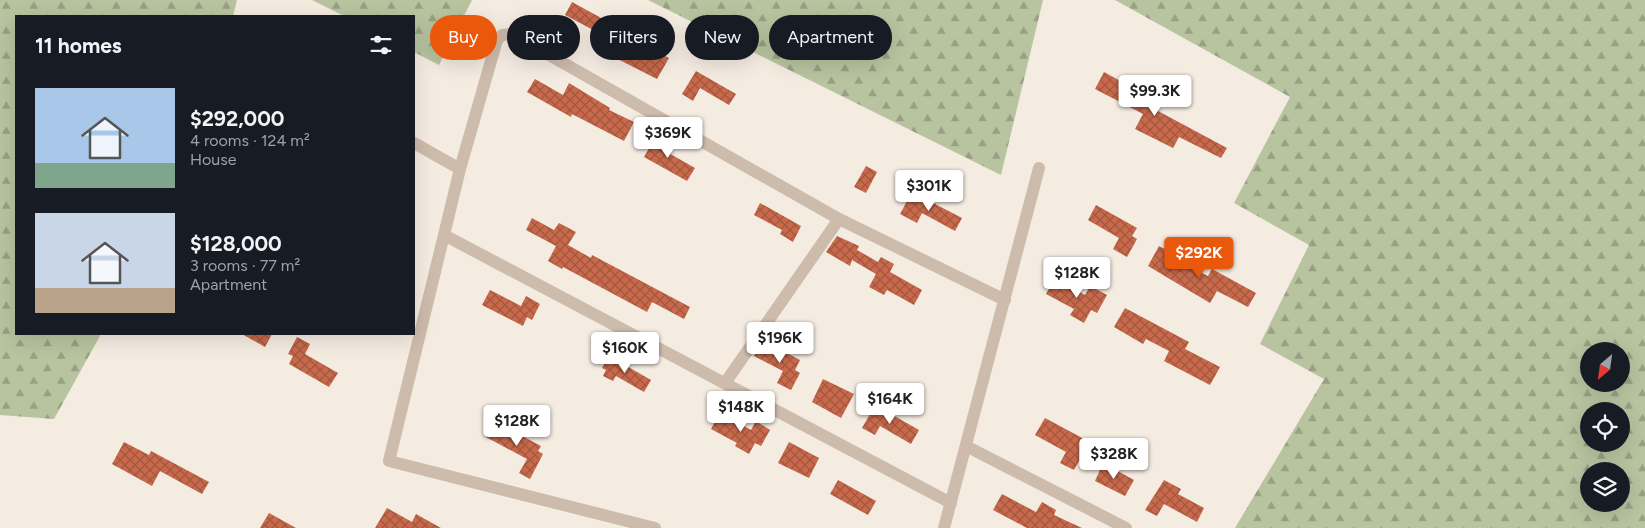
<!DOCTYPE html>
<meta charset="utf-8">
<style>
:root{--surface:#171b24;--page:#242831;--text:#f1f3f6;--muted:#9ea1a6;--accent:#ea580c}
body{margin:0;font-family:Figtree,sans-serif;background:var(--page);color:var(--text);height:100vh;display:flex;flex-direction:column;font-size:19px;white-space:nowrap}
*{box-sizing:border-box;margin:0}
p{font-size:16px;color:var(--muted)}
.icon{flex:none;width:28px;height:28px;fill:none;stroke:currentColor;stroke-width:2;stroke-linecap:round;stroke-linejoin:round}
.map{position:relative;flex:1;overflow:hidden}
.sheet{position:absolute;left:15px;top:15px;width:400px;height:320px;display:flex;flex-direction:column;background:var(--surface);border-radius:0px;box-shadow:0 5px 20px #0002}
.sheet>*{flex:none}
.guide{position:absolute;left:430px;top:15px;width:475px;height:45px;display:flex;gap:10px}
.needle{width:32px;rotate:209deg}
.controls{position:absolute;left:1580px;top:342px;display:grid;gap:10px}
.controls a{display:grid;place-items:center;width:50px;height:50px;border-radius:50%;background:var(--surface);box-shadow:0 5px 20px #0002;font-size:25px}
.price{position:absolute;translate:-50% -42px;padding:0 11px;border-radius:5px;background:#fff;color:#222;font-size:16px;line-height:32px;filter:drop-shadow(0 1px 2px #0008)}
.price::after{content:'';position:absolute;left:50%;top:30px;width:15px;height:11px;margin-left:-8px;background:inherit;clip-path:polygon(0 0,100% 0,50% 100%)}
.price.on{background:var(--accent);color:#fff}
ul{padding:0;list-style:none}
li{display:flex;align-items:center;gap:15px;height:125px;padding:0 20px}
li span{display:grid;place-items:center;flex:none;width:140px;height:100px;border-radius:0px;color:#555}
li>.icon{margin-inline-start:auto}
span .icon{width:60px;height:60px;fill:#fffc;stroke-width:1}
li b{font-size:21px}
h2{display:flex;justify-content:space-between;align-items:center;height:60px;padding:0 20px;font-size:21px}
.chip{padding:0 18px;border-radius:22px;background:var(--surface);box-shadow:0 5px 20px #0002;font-size:18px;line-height:45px}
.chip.on{background:var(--accent);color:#fff}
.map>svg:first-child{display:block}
.forest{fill:url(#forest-firs);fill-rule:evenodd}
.building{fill:url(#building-cross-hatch)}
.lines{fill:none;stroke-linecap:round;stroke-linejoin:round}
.minor{stroke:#cdbbac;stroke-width:12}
</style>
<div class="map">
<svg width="1645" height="528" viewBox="0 0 1645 528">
<defs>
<pattern id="forest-firs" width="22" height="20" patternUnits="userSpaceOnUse" patternTransform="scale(1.25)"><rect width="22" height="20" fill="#b8c4a0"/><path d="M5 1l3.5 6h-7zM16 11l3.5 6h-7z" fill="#97a083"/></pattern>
<pattern id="building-cross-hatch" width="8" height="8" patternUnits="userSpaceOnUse" patternTransform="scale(1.25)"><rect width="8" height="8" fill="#c8694b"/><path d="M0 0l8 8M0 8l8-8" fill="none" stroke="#a4573f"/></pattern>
</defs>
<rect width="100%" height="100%" fill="#f4ebe1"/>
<g class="forest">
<path d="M 0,0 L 237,0 L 233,16 L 16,16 L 16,334 L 101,334 L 54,419 L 0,415 Z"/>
<path d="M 312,0 L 472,0 L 439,65 L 414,52 L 414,16 L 344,16 Z"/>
<path d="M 648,0 L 1043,0 L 1001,175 Z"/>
<path d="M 1115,0 L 1645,0 L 1645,528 L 1235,528 L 1324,379 L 1260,344 L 1309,245 L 1234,203 L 1290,97 ZM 1621,351 L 1621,384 L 1589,384 L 1589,351 ZM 1589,411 L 1621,411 L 1621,444 L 1589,444 ZM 1589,471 L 1621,471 L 1621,504 L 1589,504 Z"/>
</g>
<g class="building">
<path d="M 572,2 L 614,25 L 610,32 L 634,46 L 636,41 L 669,58 L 657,79 L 592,46 L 599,33 L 565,15 Z"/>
<path d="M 696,71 L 736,94 L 729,105 L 700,88 L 693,101 L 682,94 Z"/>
<path d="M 1104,72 L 1155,100 L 1152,106 L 1159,109 L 1158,111 L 1227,148 L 1221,158 L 1179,137 L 1173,148 L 1135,129 L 1143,114 L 1095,89 Z"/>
<path d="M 535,79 L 563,95 L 569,83 L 610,108 L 609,110 L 634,122 L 624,141 L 572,114 L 571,117 L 527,92 Z"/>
<path d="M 657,134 L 670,141 L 665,151 L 695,168 L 687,181 L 644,157 Z"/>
<path d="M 866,166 L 877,172 L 866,193 L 854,187 Z"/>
<path d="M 912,192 L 962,218 L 955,231 L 922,213 L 917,223 L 900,214 Z"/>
<path d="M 760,203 L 801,226 L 793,242 L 780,234 L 782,230 L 754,215 Z"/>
<path d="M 1096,205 L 1137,228 L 1132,236 L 1137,239 L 1127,257 L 1113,249 L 1119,238 L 1088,220 Z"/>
<path d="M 532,218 L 554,230 L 559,223 L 576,232 L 568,245 L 591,258 L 592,255 L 690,307 L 684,319 L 652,302 L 647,312 L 563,267 L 562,269 L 548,261 L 556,246 L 526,230 Z"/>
<path d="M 837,236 L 859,246 L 857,250 L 878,262 L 881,257 L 894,264 L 890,272 L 922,290 L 914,305 L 887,290 L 884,295 L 869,287 L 876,274 L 852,260 L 850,266 L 826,252 Z"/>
<path d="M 1159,246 L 1189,262 L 1187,266 L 1208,276 L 1212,269 L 1256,293 L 1248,307 L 1217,291 L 1210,303 L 1148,266 Z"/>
<path d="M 1055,278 L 1085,295 L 1090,286 L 1107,295 L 1097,313 L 1091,310 L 1084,323 L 1070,315 L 1074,309 L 1046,294 Z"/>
<path d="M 490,290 L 521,306 L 526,296 L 540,304 L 532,320 L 527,317 L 523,326 L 482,305 Z"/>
<path d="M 1125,308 L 1189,342 L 1185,349 L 1220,367 L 1210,385 L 1164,361 L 1169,351 L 1146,339 L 1143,344 L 1114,327 Z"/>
<path d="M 242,334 L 272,334 L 265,347 Z"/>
<path d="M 297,337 L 310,344 L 305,354 L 338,373 L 329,387 L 289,364 L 293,356 L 288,354 Z"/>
<path d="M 764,341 L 800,360 L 795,370 L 800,373 L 791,390 L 777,383 L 783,371 L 754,356 Z"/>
<path d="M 609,356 L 651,380 L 644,392 L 616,376 L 613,381 L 603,376 L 606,370 L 602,368 Z"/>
<path d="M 823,379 L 854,394 L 841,418 L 812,402 Z"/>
<path d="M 875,405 L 919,430 L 911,444 L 880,426 L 875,435 L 862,428 Z"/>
<path d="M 720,413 L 751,430 L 756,421 L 770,430 L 761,446 L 755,443 L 749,454 L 735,446 L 737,443 L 711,429 Z"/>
<path d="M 1045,418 L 1086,440 L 1081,450 L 1084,452 L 1074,470 L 1060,463 L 1066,452 L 1035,435 Z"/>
<path d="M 494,421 L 541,446 L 538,451 L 543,454 L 530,479 L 519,473 L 527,459 L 486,437 Z"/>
<path d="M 124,442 L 149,455 L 151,451 L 209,482 L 202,494 L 160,471 L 152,486 L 112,464 Z"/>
<path d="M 789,442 L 819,458 L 809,478 L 778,463 Z"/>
<path d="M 1103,463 L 1134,480 L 1125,496 L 1095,481 Z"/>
<path d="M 838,480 L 876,501 L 868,515 L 830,494 Z"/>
<path d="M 1164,480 L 1181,489 L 1178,494 L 1204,508 L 1197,522 L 1164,504 L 1157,516 L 1145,510 Z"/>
<path d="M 1002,494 L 1036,512 L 1042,502 L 1056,510 L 1054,515 L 1082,528 L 1027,528 L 993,510 Z"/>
<path d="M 387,508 L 412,522 L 416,514 L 441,528 L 375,528 Z"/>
<path d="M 269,513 L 296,528 L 260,528 Z"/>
</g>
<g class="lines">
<g class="minor">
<path d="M 414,143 L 460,169"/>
<path d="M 444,235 L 951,503"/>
<path d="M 725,383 L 839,219"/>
<path d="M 966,446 L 1126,528"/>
<path d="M 655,528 L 389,461 L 460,169 L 497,40 L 502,35 L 512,34 L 839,219 L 1005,300"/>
<path d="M 944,528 L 1039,168"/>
</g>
</g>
</svg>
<div class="controls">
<a><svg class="needle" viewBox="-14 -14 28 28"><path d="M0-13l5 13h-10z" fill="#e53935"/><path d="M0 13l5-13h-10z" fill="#9ea1a6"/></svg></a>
<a><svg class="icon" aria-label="locate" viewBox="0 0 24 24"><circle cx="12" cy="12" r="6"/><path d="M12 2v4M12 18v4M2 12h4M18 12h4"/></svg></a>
<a><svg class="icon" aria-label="layers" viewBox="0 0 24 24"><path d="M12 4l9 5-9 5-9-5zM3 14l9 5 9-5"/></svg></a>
</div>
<b class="price" style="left:1155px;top:117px">$99.3K</b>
<b class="price" style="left:668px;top:159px">$369K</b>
<b class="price" style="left:929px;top:212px">$301K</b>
<b class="price on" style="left:1199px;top:279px">$292K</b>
<b class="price" style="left:1077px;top:299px">$128K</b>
<b class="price" style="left:780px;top:364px">$196K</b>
<b class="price" style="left:625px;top:374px">$160K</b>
<b class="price" style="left:890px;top:425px">$164K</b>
<b class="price" style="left:741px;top:433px">$148K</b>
<b class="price" style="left:517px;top:447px">$128K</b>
<b class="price" style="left:1114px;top:480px">$328K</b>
<div class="guide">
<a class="chip on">Buy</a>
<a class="chip">Rent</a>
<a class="chip">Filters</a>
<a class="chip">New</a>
<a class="chip">Apartment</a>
</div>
<section class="sheet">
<h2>11 homes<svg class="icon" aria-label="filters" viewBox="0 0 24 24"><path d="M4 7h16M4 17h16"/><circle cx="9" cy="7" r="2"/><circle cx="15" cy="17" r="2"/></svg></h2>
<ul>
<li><span style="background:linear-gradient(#a9c7e8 75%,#7fa58c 0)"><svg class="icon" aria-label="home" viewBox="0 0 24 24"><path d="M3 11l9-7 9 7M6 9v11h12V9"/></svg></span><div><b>$292,000</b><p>4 rooms · 124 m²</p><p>House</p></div></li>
<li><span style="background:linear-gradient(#c9d6e8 75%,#b9a48a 0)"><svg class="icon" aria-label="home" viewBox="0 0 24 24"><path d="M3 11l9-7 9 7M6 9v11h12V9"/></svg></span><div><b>$128,000</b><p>3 rooms · 77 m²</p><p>Apartment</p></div></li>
</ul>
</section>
</div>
